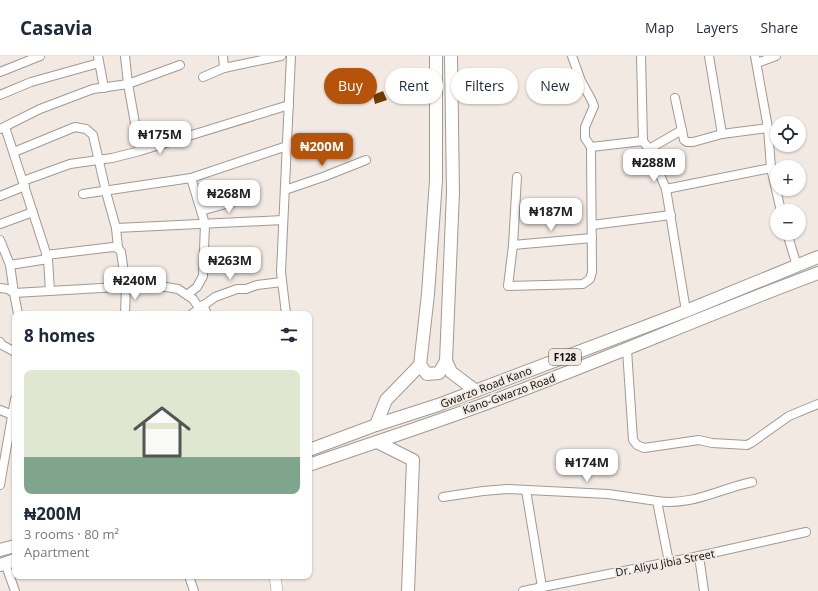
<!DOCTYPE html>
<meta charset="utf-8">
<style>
:root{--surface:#fff;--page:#f2f2f3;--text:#1f2937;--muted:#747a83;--line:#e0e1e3;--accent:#b45309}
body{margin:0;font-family:"Open Sans",sans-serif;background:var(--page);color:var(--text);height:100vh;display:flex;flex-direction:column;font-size:15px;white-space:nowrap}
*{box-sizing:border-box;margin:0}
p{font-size:13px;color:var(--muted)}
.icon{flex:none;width:22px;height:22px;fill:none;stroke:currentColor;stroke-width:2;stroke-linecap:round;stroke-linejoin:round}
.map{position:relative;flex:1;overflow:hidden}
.details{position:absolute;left:12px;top:255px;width:300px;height:268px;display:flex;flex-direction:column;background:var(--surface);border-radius:8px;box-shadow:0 1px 3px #0004}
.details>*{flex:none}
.guide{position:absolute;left:324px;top:12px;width:380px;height:36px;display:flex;gap:8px}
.buttons{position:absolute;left:770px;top:60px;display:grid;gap:8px}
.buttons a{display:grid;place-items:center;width:36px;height:36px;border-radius:50%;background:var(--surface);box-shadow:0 1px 3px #0004;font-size:20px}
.price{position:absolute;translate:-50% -34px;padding:0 9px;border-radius:8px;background:#fff;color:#222;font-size:13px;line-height:26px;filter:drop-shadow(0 1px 2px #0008)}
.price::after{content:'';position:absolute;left:50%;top:24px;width:12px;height:9px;margin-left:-6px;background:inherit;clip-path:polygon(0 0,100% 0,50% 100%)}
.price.active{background:var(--accent);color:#fff}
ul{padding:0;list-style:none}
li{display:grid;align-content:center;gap:8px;height:212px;padding:0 12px}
li span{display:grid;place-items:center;height:124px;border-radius:8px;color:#555}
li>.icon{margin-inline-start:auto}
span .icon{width:72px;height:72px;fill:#fffc;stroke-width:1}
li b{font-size:17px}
h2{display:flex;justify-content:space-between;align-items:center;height:48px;padding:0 12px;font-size:17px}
.chip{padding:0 14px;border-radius:18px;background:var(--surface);box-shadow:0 1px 3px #0004;font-size:14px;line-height:36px}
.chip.active{background:var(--accent);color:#fff}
header{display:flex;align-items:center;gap:24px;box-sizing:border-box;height:56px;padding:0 20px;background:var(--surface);border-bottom:1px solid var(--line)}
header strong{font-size:19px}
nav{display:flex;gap:22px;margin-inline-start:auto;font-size:14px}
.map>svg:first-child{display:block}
.building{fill:#6f3900}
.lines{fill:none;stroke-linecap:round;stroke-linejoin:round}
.street-casing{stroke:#a19993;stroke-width:10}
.secondary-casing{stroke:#a19993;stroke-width:12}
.primary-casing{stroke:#a19993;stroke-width:14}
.street{stroke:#fff;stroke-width:8}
.secondary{stroke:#fff;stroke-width:11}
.primary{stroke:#fff;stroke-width:12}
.labels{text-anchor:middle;stroke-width:4;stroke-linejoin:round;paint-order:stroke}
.shield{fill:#f2e9e3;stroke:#524e4b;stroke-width:1}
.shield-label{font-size:10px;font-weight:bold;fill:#0e0c0a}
.street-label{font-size:11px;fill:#0e0c0a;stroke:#f2e9e3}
</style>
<header>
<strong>Casavia</strong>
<nav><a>Map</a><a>Layers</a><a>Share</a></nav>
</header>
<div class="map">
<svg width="818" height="535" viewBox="0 0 818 535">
<rect width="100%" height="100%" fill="#f2e9e3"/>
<path class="building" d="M 383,35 L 387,44 L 375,48 L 373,39 Z"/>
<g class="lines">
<defs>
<g id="street">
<path d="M 98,0 L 104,32"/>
<path d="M 125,0 L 128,28 L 140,95"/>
<path d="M 223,0 L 224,12"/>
<path d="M 641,0 L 643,85 L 649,93 L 666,133 L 686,255"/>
<path d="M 709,0 L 722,78"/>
<path d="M 755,0 L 768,72 L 771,112 L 781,155"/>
<path d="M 757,7 L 776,0"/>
<path d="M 0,16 L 40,0"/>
<path d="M 203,21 L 224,12 L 281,0"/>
<path d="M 0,39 L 31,26 L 99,7"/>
<path d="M 675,42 L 684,84 L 687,86 L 693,86 L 722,78 L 768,72"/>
<path d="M 5,71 L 48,203 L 50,235"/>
<path d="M 0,73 L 40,53 L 93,33 L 128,28 L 180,9"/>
<path d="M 591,91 L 643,85"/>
<path d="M 649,93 L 682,74"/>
<path d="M 14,96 L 75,71 L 86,73 L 93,79 L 106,136 L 116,172 L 118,192"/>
<path d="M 517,121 L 513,189 L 508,230 L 583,228 L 590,223 L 592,216 L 591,91 L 585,82 L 585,71 L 594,50 L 591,43 L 581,25 L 572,0"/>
<path d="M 23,125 L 70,108 L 112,102 L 140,95 L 289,49"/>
<path d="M 666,133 L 771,112"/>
<path d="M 285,134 L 323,121 L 366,104"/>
<path d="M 83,138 L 191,122 L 287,90"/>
<path d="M 0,140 L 25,130"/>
<path d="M 201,155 L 250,141"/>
<path d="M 0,168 L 33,156"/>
<path d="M 592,169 L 671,159"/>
<path d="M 116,172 L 283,164"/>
<path d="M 787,177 L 797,210"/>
<path d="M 0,184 L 10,209 L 14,237 L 154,229 L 178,233 L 193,243 L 199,252"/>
<path d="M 513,189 L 592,182"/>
<path d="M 46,199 L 113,191 L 118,192 L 121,196 L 126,231 L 125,258"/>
<path d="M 10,209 L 48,203"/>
<path d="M 0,232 L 8,233 L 14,237 L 18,258"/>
<path d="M 187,239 L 197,231 L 203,220 L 205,168 L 191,122"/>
<path d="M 203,249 L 207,258"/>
<path d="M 192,258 L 215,241 L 237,233 L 246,233 L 257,229 L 282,226"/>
<path d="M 286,258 L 281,216 L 291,0"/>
<path d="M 0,286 L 2,289 L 15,296"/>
<path d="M 627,294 L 633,384 L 637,389 L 644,392 L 699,384 L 712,387 L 747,389 L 751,387 L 789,360 L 818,348"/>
<path d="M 0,354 L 15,360"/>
<path d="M 0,429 L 15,343"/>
<path d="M 526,434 L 542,531"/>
<path d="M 443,441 L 483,435 L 507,433 L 608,438 L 657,445 L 669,506"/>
<path d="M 657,445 C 692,450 719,433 752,426"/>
<path d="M 699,500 L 704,535"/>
<path d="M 5,507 L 15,535"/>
<path d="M 189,520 L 194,535"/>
<path d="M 523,535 L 699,500 L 806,476"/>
</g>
<path id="secondary" d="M 275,520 L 277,535"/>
<g id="primary">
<path d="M 451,0 L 453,136 L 446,305 L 451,316 L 476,335"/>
<path d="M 420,309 L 427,318 L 439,317 L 446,305"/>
<path d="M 376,369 L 386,344 L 420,309 L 428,238 L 436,124 L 436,0"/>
<path d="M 377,386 L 413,404 L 408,535"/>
<path d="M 309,394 L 376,369 L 438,349 L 631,276 L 686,255 L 818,201"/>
<path d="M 309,409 C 375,386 441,365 506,340 C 611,301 713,256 818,217"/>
<path d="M 0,494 L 15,490"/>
<path d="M 0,509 L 15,504"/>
</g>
</defs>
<use href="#street" class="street-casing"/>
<use href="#secondary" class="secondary-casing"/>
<use href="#primary" class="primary-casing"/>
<use href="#street" class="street"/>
<use href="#secondary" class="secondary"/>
<use href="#primary" class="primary"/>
</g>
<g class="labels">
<rect class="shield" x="549" y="293" width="32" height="16" rx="3"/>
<g class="shield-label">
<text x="565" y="305">F128</text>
</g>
<g class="street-label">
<text transform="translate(486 331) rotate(-21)" y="4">Gwarzo Road Kano</text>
<text transform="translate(509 338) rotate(-20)" y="4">Kano-Gwarzo Road</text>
<text transform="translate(665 507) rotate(-11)" y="4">Dr. Aliyu Jibia Street</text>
</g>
</g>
</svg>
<div class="buttons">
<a><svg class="icon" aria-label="locate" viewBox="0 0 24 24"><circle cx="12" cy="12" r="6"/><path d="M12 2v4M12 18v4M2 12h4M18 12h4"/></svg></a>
<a>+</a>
<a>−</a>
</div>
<b class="price" style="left:160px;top:99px">₦175M</b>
<b class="price active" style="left:322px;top:111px">₦200M</b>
<b class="price" style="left:654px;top:127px">₦288M</b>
<b class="price" style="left:229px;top:158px">₦268M</b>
<b class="price" style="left:551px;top:176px">₦187M</b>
<b class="price" style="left:230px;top:225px">₦263M</b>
<b class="price" style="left:135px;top:245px">₦240M</b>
<b class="price" style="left:587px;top:427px">₦174M</b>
<div class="guide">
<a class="chip active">Buy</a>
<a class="chip">Rent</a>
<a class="chip">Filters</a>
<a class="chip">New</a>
</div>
<section class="details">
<h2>8 homes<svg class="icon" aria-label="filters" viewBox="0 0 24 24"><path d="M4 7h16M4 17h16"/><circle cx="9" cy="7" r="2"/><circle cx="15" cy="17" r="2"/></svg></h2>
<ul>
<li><span style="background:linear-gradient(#dfe7d0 70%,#7fa58c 0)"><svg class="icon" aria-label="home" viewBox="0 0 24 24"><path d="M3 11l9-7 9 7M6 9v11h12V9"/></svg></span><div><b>₦200M</b><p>3 rooms · 80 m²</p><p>Apartment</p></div></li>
</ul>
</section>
</div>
